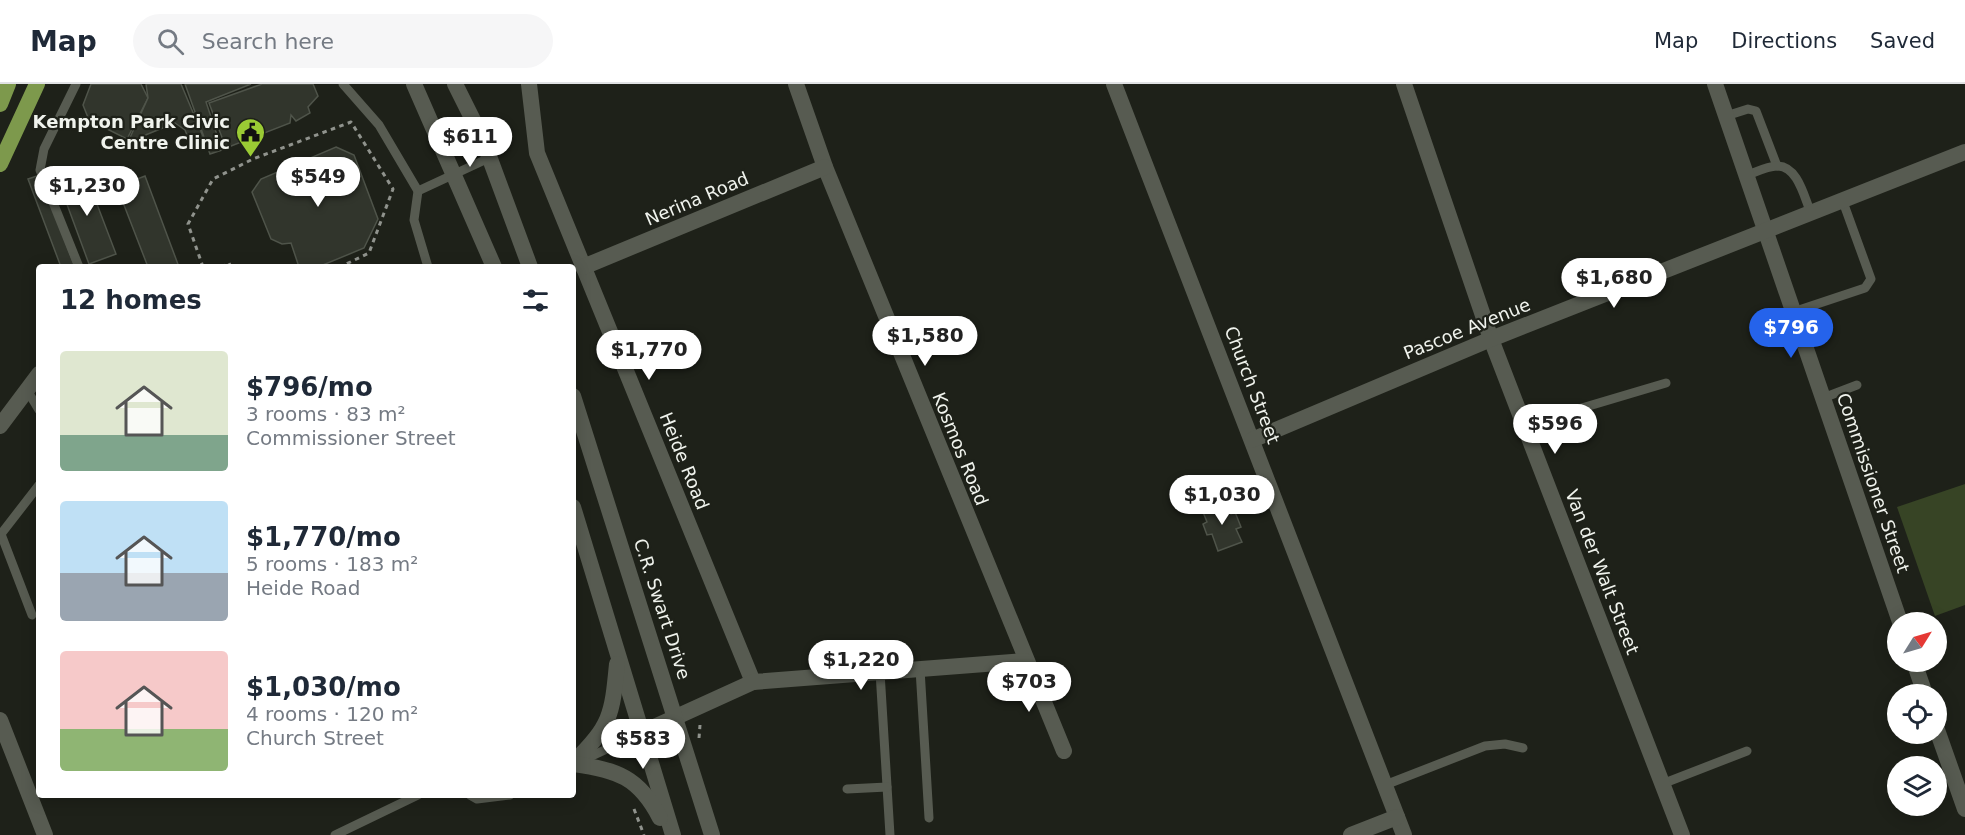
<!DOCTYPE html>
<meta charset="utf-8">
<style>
:root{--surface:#fff;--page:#f6f6f7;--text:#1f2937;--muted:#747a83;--line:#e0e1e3;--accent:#2563eb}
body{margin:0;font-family:"DejaVu Sans",sans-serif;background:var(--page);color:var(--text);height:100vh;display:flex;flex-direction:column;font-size:22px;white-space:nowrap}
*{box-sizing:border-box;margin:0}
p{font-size:20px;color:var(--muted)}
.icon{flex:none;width:33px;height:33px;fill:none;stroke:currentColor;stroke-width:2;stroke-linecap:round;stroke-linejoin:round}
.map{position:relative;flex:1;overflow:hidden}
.side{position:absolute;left:36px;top:180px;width:540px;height:534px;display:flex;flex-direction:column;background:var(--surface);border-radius:6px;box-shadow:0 3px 15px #0003}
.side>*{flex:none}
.needle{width:39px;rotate:53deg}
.fabs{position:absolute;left:1887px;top:528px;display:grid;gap:12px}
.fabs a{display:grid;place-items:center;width:60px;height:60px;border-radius:50%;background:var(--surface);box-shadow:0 3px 15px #0003;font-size:30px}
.price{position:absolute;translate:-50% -51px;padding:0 14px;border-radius:21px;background:#fff;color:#222;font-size:20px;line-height:39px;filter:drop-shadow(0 2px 3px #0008)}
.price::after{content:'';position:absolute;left:50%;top:36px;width:18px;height:14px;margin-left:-9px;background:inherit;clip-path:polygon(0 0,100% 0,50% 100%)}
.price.active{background:var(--accent);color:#fff}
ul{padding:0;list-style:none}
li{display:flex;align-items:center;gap:18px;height:150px;padding:0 24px}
li span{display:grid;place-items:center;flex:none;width:168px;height:120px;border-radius:6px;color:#555}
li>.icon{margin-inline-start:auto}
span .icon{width:72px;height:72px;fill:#fffc;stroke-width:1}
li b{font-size:26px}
h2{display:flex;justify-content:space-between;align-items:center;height:72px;padding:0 24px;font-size:26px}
header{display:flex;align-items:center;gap:36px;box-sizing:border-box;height:84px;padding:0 30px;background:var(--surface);border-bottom:2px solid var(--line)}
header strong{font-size:28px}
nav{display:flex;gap:33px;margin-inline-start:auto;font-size:21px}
.search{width:420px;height:54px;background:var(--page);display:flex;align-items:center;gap:15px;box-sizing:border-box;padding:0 21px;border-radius:33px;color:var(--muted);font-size:22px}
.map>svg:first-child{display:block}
.green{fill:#374425}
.building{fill:#31352c;stroke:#4f544a;stroke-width:1.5}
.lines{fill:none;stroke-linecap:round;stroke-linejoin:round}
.path{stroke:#90938d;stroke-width:3;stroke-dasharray:4.5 4.5;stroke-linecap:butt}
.service{stroke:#575b51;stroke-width:9}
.minor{stroke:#575b51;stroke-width:16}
.tertiary{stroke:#575b51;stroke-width:16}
.secondary{stroke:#575b51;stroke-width:16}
.primary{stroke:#7d994c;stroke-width:16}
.labels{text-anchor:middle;stroke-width:4.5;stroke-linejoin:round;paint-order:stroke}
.poi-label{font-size:18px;font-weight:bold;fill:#f0f3ed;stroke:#1e2119;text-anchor:end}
.street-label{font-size:18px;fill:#f0f3ed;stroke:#1e2119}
</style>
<header>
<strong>Map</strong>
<div class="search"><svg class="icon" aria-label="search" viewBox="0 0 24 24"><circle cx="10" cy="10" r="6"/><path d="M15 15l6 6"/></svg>Search here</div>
<nav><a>Map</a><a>Directions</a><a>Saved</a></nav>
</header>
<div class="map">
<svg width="1965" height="751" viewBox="0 0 1965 751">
<rect width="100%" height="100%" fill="#1e2119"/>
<path class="green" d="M 1965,400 L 1965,521 L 1935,532 L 1897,423 Z"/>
<g class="building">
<path d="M 91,0 L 141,0 L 148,14 L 127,55 L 89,36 L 83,21 Z"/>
<path d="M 146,0 L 181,0 L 205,57 L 191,61 L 185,46 L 175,39 L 128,58 L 148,14 Z"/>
<path d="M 185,0 L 251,0 L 206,18 L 222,66 L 210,70 Z"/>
<path d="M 262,0 L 313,0 L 318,12 L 308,23 L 310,29 L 296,37 L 291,31 L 290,39 L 226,64 L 209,19 Z"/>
<path d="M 336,63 L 354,71 L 378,135 L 364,164 L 318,183 L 299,183 L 291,159 L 282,160 L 271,155 L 252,108 L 261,95 Z"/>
<path d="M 84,86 L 116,170 L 89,180 L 58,96 Z"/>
<path d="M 40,91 L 75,183 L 61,183 L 28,95 Z"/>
<path d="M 145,92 L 179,183 L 148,183 L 117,103 Z"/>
<path d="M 1226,418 L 1231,430 L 1235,428 L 1241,443 L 1236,445 L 1242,458 L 1218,467 L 1212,450 L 1207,451 L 1203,440 L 1207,438 L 1203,428 Z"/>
</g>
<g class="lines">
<g class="path">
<path d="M 203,183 L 188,140 L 213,95 L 253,75 L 351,38 L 393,105 L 369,169 L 340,183"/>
<path d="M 221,183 L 229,179 L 231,183"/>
<path d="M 699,654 L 700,641"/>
<path d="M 634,725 L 644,751"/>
</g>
<g class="service">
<path d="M 76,0 L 44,65 L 40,86 L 79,183"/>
<path d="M 343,0 L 379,41 L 418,107 L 414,136 L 428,183"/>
<path d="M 1726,32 L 1748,25 L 1756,27 L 1777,82"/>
<path d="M 1745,92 C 1754,89 1767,82 1777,82 C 1798,82 1804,113 1811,129"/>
<path d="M 418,107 L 489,74"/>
<path d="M 1793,228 L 1865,204 L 1871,195 L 1842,115"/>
<path d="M 27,306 L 39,326"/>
<path d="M 1823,314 L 1857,301"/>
<path d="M 1525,341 L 1666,299"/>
<path d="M 32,531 L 1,450 L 39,401"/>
<path d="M 920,585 L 929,734"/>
<path d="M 880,588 L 890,751"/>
<path d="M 581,677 L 641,649"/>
<path d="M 1662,700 L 1747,667"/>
<path d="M 1385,701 L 1485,662 L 1505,660 L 1523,664"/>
<path d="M 847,705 L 887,703"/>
<path d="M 470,711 L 477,715 L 510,711"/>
<path d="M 335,751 L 418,711"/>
</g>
<g class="minor">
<path d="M 529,0 L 537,69 L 753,598"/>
<path d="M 796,0 L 825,83 L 1064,667"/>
<path d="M 1114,0 L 1404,751"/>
<path d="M 1404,0 L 1491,255 L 1682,751"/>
<path d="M 1715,0 L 1900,538"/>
<path d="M 583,183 L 825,83"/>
<path d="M 0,342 L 39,290"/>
<path d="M 1252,356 L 1491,255 L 1965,68"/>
<path d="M 1914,578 L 1925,610"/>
<path d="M 1936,643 L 1965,725"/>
<path d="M 641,649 L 753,598 L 1025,577"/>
<path d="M 1351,751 L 1397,733"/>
</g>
<path class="tertiary" d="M 0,636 L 45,751"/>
<g class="secondary">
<path d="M 414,0 L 494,183"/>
<path d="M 455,0 L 483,56 L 530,183"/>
<path d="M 573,312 L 712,751"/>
<path d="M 573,423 L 673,751"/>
<path d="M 573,679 C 611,641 612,632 617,580"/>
<path d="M 574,680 C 617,686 639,693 660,734"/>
</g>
<g class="primary">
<path d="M 0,20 L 8,0"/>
<path d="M 0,80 L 37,0"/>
</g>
</g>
<defs>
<symbol id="civic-pin" viewBox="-11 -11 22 30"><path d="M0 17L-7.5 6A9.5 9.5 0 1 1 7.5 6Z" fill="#9acb34" stroke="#1e2119"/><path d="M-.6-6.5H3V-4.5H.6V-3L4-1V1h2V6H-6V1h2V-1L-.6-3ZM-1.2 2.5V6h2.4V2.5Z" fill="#111"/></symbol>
</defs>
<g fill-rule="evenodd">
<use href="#civic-pin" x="234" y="32" width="33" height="45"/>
</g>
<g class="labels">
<g class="poi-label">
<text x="230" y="44">Kempton Park Civic<tspan x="230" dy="21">Centre Clinic</tspan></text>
</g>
<g class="street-label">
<text transform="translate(697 115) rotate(-23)" y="6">Nerina Road</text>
<text transform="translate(1467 245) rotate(-22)" y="6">Pascoe Avenue</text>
<text transform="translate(1252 301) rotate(69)" y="6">Church Street</text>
<text transform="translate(960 365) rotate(68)" y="6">Kosmos Road</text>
<text transform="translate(684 377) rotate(68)" y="6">Heide Road</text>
<text transform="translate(1873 399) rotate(71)" y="6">Commissioner Street</text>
<text transform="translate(1602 488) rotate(69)" y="6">Van der Walt Street</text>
<text transform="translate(662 525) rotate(72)" y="6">C.R. Swart Drive</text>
</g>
</g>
</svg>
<div class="fabs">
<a><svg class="needle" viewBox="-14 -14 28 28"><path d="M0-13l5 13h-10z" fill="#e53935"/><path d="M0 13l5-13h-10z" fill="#747a83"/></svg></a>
<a><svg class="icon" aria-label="locate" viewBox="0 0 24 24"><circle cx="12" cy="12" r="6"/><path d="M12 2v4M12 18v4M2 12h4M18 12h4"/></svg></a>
<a><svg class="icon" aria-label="layers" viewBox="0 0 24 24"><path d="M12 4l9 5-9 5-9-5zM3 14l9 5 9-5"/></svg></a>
</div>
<b class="price" style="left:470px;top:84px">$611</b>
<b class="price" style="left:318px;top:124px">$549</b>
<b class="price" style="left:87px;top:133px">$1,230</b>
<b class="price" style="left:1614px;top:225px">$1,680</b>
<b class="price active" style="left:1791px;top:275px">$796</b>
<b class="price" style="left:925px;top:283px">$1,580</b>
<b class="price" style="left:649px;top:297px">$1,770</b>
<b class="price" style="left:1555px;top:371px">$596</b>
<b class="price" style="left:1222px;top:442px">$1,030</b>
<b class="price" style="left:861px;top:607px">$1,220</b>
<b class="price" style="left:1029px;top:629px">$703</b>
<b class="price" style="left:643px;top:686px">$583</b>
<section class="side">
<h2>12 homes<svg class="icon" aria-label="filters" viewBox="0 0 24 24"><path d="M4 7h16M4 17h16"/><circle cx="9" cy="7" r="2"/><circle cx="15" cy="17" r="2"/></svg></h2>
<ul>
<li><span style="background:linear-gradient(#dfe7d0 70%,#7fa58c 0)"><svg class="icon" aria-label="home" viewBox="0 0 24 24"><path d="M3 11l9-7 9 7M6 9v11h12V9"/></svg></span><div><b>$796/mo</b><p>3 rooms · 83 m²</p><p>Commissioner Street</p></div></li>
<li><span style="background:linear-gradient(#bfe0f5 60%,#9aa5b1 0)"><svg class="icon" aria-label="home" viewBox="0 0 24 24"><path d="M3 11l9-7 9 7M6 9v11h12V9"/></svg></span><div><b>$1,770/mo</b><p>5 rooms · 183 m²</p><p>Heide Road</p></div></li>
<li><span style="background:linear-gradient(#f6c9c9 65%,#8fb573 0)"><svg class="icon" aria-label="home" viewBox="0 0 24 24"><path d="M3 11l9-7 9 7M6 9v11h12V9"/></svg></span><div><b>$1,030/mo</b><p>4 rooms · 120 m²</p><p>Church Street</p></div></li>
</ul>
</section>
</div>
